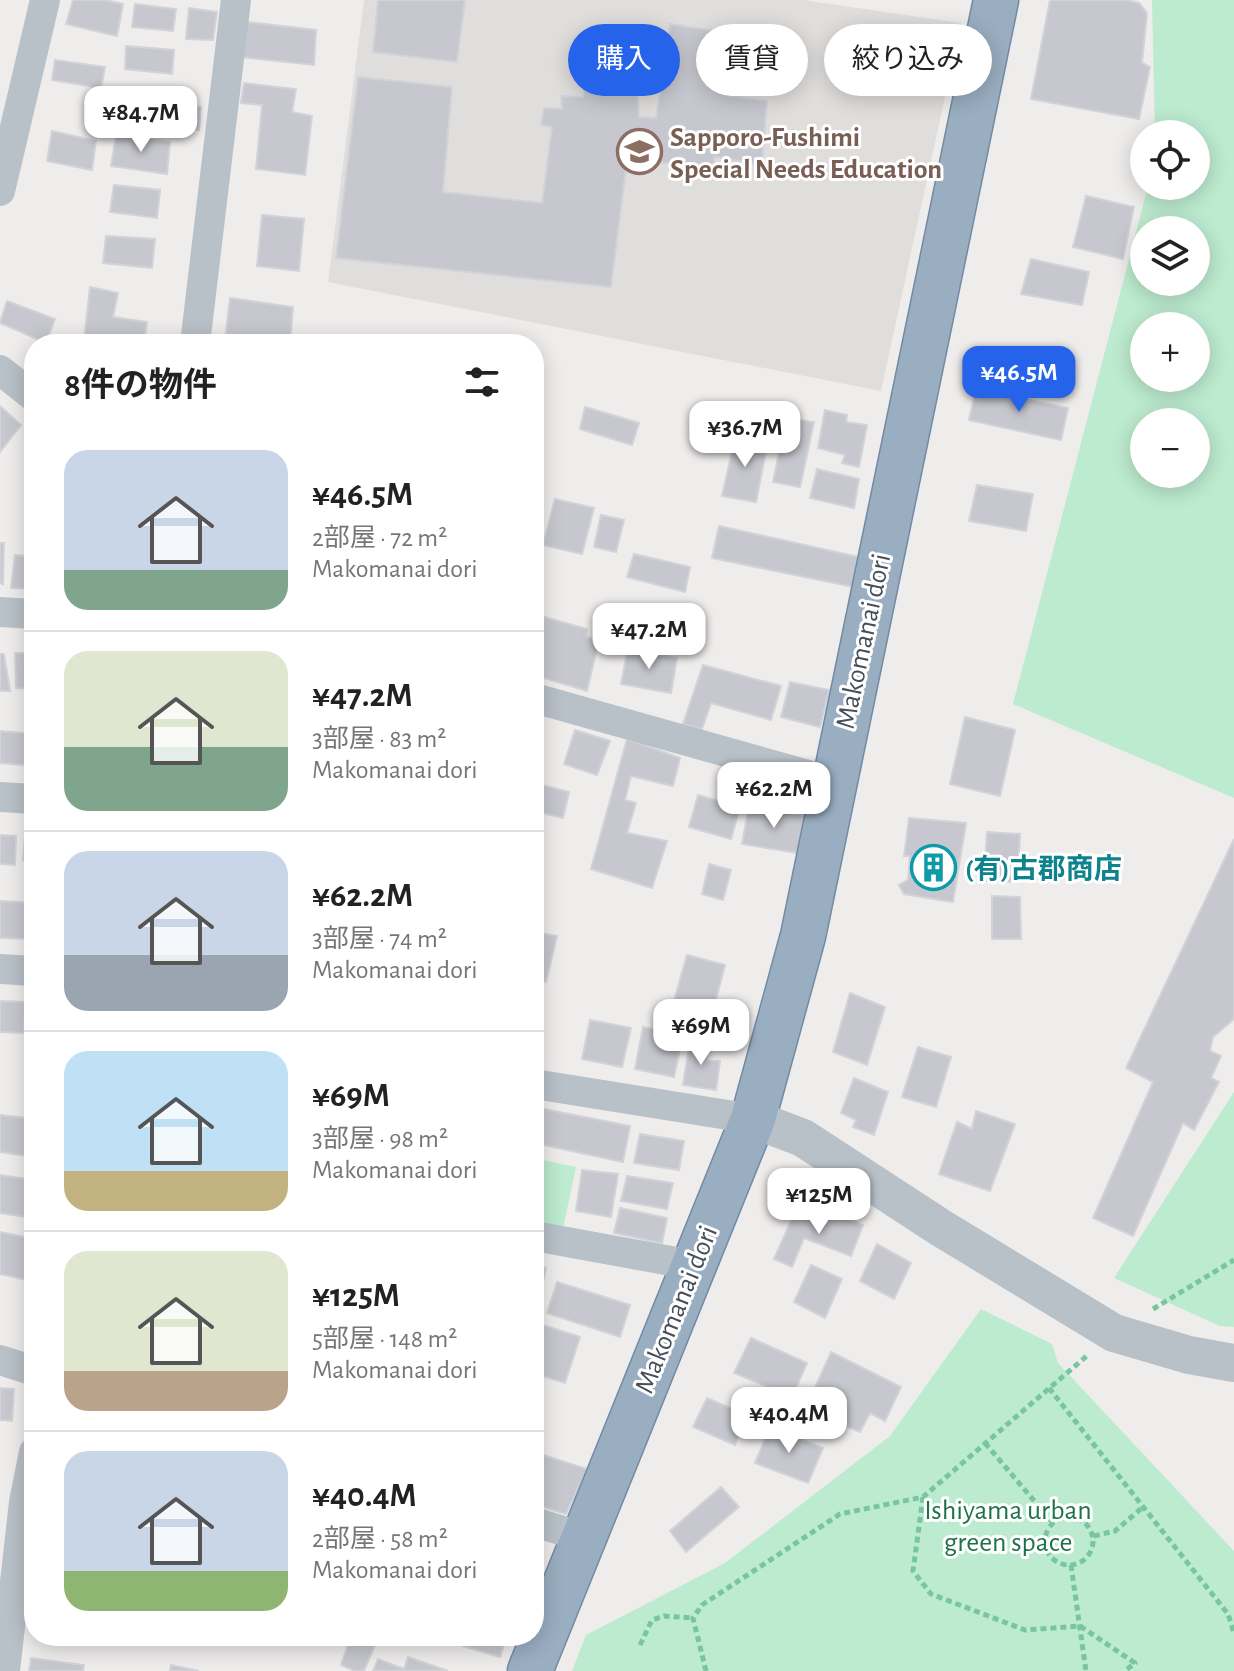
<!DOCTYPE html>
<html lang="ja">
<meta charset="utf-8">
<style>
:root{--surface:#fff;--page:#f2f2f2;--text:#222;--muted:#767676;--line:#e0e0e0;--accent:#2563eb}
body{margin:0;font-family:"Alegreya Sans","Noto Sans JP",sans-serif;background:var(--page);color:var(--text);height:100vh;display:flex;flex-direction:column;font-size:30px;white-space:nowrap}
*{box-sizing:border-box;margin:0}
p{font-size:26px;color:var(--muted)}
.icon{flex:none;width:44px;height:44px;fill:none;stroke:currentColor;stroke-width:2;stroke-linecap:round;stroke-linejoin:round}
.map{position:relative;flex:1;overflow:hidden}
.side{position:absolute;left:24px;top:334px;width:520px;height:1312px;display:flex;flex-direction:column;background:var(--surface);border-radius:32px;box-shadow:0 4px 20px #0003}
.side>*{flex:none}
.banner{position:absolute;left:568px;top:24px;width:546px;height:72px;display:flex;gap:16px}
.controls{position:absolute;left:1130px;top:120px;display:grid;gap:16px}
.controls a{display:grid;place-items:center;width:80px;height:80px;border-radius:50%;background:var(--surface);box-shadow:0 4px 20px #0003;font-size:40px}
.price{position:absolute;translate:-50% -68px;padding:0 18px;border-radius:16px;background:#fff;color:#222;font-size:26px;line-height:52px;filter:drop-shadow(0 2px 4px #0008)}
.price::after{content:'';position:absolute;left:50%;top:48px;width:24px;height:18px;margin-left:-12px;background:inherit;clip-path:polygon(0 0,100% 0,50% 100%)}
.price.selected{background:var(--accent);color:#fff}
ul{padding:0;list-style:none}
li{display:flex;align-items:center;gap:24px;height:200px;padding:0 40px}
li+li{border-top:2px solid var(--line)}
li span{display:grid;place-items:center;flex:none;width:224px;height:160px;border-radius:24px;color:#555}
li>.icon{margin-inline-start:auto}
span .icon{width:96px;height:96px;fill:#fffc;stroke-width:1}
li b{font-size:34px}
h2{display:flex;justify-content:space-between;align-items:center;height:96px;padding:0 40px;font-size:34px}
.pill{padding:0 28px;border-radius:36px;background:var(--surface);box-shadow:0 4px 20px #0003;font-size:28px;line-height:72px}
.pill.selected{background:var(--accent);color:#fff}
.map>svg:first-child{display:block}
.education{fill:#e0dddd}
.green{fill:#bdebcf;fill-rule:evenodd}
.building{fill:#c7c8cf;stroke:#d1d3d8;stroke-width:2}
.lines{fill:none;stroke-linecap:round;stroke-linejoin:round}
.trunk-casing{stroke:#728aa4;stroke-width:47}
.path{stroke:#78c6a0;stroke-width:5;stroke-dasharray:6 4;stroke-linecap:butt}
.service{stroke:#b9c1c8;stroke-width:16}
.minor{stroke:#b9c1c8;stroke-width:30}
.tertiary{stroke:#b9c1c8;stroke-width:38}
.trunk{stroke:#9aaec1;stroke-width:44}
.labels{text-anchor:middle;stroke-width:6;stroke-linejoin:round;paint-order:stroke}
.education-label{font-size:28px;font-weight:bold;fill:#785e54;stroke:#fff;text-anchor:start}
.street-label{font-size:28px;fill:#464f58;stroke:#fff}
.culture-label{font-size:28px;font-weight:bold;fill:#0d838f;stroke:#fff;text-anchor:start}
.park-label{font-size:28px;fill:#1d7349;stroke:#fff}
</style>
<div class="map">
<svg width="1234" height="1671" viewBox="0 0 1234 1671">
<rect width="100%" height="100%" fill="#efecec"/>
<path class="education" d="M 364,0 L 803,0 L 961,23 L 881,391 L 328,282 Z"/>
<g class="green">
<path d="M 1152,0 L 1234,0 L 1234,798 L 1013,704 L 1148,186 L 1196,186 L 1196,134 L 1155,134 ZM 1144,230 L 1196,230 L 1196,282 L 1144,282 ZM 1196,326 L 1196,378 L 1144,378 L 1144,326 ZM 1144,422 L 1196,422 L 1196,474 L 1144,474 Z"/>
<path d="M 1234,1092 L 1234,1327 L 1220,1326 L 1114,1278 Z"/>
<path d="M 534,1158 L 576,1167 L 563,1228 L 534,1222 Z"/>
<path d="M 981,1309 L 1052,1344 L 1058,1363 L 1234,1551 L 1234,1671 L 572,1671 L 586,1635 L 725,1563 L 890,1436 Z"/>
</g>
<g class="building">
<path d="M 73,0 L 105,0 L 123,4 L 117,36 L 66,24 Z"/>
<path d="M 378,0 L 465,0 L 457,62 L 373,52 Z"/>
<path d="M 1050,0 L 1126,0 L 1139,3 L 1147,13 L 1142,63 L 1150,67 L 1139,119 L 1031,99 Z"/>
<path d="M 135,4 L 176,9 L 173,31 L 132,27 Z"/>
<path d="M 189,8 L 217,12 L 213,40 L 186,39 Z"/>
<path d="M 247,22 L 316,30 L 314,65 L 241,57 Z"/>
<path d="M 670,24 L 736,34 L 729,96 L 767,101 L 762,165 L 715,157 L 712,171 L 652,161 L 653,137 L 630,137 L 611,287 L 336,258 L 358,77 L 452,87 L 443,192 L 542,203 L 552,127 L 541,125 L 544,108 L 562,109 L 561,96 L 583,97 L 585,85 L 637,88 L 639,117 L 656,118 Z"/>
<path d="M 126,46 L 174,50 L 172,74 L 125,69 Z"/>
<path d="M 55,60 L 105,67 L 101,88 L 52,80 Z"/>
<path d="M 244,83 L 296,89 L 292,112 L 312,116 L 305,175 L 256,169 L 262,105 L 241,103 Z"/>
<path d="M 120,88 L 176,93 L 172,117 L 117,111 Z"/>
<path d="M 180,104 L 201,107 L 199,130 L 178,127 Z"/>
<path d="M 52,131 L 96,141 L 92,170 L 47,161 Z"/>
<path d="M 116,135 L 170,142 L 167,174 L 111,166 Z"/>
<path d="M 114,185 L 160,190 L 157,218 L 110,212 Z"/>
<path d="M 1086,196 L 1134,207 L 1123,259 L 1073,247 Z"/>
<path d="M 262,215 L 304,219 L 299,271 L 257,266 Z"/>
<path d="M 106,236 L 155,239 L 152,268 L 103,263 Z"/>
<path d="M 1031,259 L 1089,272 L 1082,305 L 1021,294 Z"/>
<path d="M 90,287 L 118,293 L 113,317 L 147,322 L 144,344 L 110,344 L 84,340 Z"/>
<path d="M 230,298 L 293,307 L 290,344 L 255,344 L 225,340 Z"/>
<path d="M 7,301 L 55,319 L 46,343 L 0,323 Z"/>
<path d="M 976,389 L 1068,408 L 1061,440 L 969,420 Z"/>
<path d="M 0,406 L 21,425 L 0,452 Z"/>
<path d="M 585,407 L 639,423 L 632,445 L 580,429 Z"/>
<path d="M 825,410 L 847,415 L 846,422 L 867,425 L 859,467 L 842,463 L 845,455 L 818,448 Z"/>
<path d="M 792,419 L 814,422 L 800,487 L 773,482 L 780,447 L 786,447 Z"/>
<path d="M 736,434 L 768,441 L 756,502 L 722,496 Z"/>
<path d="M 817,469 L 859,479 L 854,508 L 810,498 Z"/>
<path d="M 977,485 L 1033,494 L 1026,531 L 969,521 Z"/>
<path d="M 555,499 L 594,508 L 582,554 L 543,545 Z"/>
<path d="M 601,515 L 624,520 L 616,552 L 594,547 Z"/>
<path d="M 719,526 L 863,558 L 854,587 L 712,558 Z"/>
<path d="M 0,543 L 4,543 L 3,584 L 0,583 Z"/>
<path d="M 634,554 L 690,567 L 685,592 L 627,577 Z"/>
<path d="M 15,555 L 34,557 L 34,589 L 11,588 Z"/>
<path d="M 544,617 L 587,629 L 586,637 L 599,640 L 587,691 L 534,675 L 534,631 L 536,623 L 543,625 Z"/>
<path d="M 628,648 L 677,658 L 671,693 L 621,684 Z"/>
<path d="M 15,653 L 34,653 L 34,689 L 16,688 Z"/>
<path d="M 0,654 L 4,654 L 10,691 L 0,691 Z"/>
<path d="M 703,665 L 781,686 L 771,720 L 711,703 L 702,729 L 683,724 Z"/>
<path d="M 790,682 L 829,690 L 820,727 L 781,717 Z"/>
<path d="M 965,717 L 1015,730 L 1000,796 L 950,784 Z"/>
<path d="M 575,730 L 610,741 L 597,775 L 564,764 Z"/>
<path d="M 0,731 L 34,734 L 34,766 L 0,763 Z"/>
<path d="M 627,739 L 680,758 L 673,786 L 631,776 L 625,800 L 636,803 L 627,833 L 667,841 L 652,888 L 591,869 Z"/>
<path d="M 534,783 L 569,792 L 563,818 L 534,811 Z"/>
<path d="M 698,795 L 740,807 L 731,839 L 689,827 Z"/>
<path d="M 749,806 L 806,816 L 798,853 L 742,844 Z"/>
<path d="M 909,818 L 966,823 L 953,902 L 904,894 L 899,885 L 908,880 L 910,856 L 904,856 Z"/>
<path d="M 987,832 L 1020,834 L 1018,882 L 984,881 Z"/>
<path d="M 0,835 L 16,836 L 15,865 L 0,864 Z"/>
<path d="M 25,837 L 34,838 L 34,861 L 23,860 Z"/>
<path d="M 1234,839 L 1234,1019 L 1213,1037 L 1210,1051 L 1221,1056 L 1211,1078 L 1219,1082 L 1194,1130 L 1183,1123 L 1133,1236 L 1093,1218 L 1153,1082 L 1126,1068 Z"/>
<path d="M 709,864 L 731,870 L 723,900 L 702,894 Z"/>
<path d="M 992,896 L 1020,897 L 1021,939 L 992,939 Z"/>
<path d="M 0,901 L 34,903 L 34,939 L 0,938 Z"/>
<path d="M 534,932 L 557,936 L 546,982 L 534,979 Z"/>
<path d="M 687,955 L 725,965 L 711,1018 L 672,1008 Z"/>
<path d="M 850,993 L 885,1007 L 867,1065 L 833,1052 Z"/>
<path d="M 0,1001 L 25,1002 L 24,1033 L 0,1032 Z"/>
<path d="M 534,1014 L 543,1017 L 536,1046 L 534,1046 Z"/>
<path d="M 590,1020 L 631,1028 L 622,1067 L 582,1059 Z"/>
<path d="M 643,1027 L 683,1035 L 674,1077 L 635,1069 Z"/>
<path d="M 690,1040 L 711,1043 L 706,1061 L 720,1061 L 716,1090 L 683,1085 Z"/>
<path d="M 918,1047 L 951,1057 L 936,1107 L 902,1097 Z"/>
<path d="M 854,1078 L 888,1092 L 874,1135 L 853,1127 L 856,1120 L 841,1113 Z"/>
<path d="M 534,1107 L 630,1126 L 623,1162 L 534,1143 Z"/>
<path d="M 976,1111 L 1015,1124 L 990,1191 L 939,1174 L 957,1122 L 972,1129 Z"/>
<path d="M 0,1115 L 34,1119 L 34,1157 L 0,1152 Z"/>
<path d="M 640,1134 L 684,1141 L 679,1170 L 634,1163 Z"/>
<path d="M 582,1170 L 618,1174 L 611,1217 L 576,1211 Z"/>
<path d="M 0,1175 L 34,1180 L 33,1218 L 0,1213 Z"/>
<path d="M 627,1176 L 673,1183 L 667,1209 L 621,1201 Z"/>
<path d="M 620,1208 L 667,1218 L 662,1243 L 614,1233 Z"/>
<path d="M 830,1210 L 863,1225 L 851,1256 L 804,1238 L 792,1267 L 774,1259 L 793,1216 L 801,1220 L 801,1213 L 826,1223 Z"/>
<path d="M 0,1232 L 34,1239 L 27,1280 L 0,1274 Z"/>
<path d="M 877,1244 L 911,1263 L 894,1299 L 860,1281 Z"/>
<path d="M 534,1265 L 546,1268 L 540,1297 L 534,1295 Z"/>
<path d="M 811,1265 L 842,1279 L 825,1318 L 794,1302 Z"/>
<path d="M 557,1282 L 630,1305 L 620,1337 L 547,1313 Z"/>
<path d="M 543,1325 L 580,1337 L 565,1383 L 534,1373 L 534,1355 Z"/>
<path d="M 751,1338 L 807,1363 L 792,1397 L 734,1373 Z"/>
<path d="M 831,1352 L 901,1387 L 885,1421 L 870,1413 L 860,1432 L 812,1412 L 823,1394 L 814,1390 Z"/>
<path d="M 0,1388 L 14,1389 L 12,1421 L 0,1420 Z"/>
<path d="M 707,1398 L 747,1415 L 735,1445 L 693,1427 Z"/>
<path d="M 770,1427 L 823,1448 L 808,1483 L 755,1463 Z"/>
<path d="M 534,1452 L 587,1469 L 566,1514 L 534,1504 L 534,1492 L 539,1482 L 534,1481 Z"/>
<path d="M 721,1487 L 739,1507 L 686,1552 L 670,1531 Z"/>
<path d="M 30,1600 L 34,1601 L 34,1628 L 28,1628 Z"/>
<path d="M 351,1636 L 379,1636 L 364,1671 L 355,1671 L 341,1665 Z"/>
<path d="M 466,1636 L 507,1636 L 500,1657 L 463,1646 Z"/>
<path d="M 408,1657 L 448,1671 L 373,1671 L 378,1659 L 404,1669 Z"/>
<path d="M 31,1658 L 84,1665 L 83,1671 L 29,1671 Z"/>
<path d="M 171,1665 L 199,1671 L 170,1671 Z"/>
</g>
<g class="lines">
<defs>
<path id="trunk" d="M 530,1671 L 753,1119 L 803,936 L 996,0"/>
</defs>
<use href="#trunk" class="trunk-casing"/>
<g class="path">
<path d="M 1153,1309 L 1234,1260"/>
<path d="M 1049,1388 L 1228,1614 L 1234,1633"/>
<path d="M 985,1443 L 1053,1523"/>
<path d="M 923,1497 L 913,1571 L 931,1594 L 1025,1630 L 1080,1626 L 1135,1663 L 1125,1671"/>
<circle cx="1069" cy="1541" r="24"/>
<path d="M 1094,1536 L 1115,1531 L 1143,1507"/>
<path d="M 1071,1565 L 1086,1671"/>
<path d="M 640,1645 L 652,1620 L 664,1616 L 693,1618"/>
<path d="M 706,1671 L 693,1618 L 702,1605 L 840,1514 L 923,1497 L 1089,1354"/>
</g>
<path class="service" d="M 534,463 L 534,462"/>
<g class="minor">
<path d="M 0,191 L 45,0"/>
<path d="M 195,344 L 236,0"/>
<path d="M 0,370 L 34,397"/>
<path d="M 0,612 L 34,614"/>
<path d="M 534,698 L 833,782"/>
<path d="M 0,797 L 34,799"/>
<path d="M 0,969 L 34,971"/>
<path d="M 534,1084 L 753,1119"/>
<path d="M 534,1236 L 693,1265"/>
<path d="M 0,1360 L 34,1371"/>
<path d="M 534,1522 L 583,1537"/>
<path d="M 5,1671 L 24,1502 L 34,1452"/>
</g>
<path class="tertiary" d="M 753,1119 L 803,1138 L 941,1228 L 1114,1333 L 1189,1355 L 1234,1363"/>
<use href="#trunk" class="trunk"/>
</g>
<defs>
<symbol id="school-ring" viewBox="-11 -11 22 22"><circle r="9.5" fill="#fff" stroke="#8d6e63" stroke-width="1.5"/><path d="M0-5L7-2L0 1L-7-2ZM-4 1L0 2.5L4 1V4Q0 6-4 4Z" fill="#8d6e63"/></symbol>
<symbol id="building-ring" viewBox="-11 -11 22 22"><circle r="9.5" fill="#fff" stroke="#0f9aa8" stroke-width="1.5"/><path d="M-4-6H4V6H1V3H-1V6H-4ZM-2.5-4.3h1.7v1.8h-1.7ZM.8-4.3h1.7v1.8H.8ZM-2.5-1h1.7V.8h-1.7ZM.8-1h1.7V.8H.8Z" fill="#0f9aa8"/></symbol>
</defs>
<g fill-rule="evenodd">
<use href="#school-ring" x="614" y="126" width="51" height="51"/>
<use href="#building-ring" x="908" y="842" width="51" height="51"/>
</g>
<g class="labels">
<g class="education-label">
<text x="670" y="146">Sapporo-Fushimi<tspan x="670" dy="32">Special Needs Education</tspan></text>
</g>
<g class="street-label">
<text transform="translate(862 641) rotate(-78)" y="10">Makomanai dori</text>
<text transform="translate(675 1309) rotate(-68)" y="10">Makomanai dori</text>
</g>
<g class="culture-label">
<text x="965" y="878">(有)古郡商店</text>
</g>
<g class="park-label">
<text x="1008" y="1519">Ishiyama urban<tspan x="1008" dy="32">green space</tspan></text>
</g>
</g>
</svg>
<div class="controls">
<a><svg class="icon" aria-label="locate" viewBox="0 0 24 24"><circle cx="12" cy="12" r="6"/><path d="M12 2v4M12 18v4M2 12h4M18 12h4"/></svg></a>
<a><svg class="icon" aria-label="layers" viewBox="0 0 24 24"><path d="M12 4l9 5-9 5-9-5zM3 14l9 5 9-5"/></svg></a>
<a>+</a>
<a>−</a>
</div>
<b class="price" style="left:141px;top:154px">¥84.7M</b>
<b class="price selected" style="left:1019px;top:414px">¥46.5M</b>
<b class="price" style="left:745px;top:469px">¥36.7M</b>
<b class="price" style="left:649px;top:671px">¥47.2M</b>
<b class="price" style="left:774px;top:830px">¥62.2M</b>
<b class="price" style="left:701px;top:1067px">¥69M</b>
<b class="price" style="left:819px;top:1236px">¥125M</b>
<b class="price" style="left:789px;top:1455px">¥40.4M</b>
<div class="banner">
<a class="pill selected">購入</a>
<a class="pill">賃貸</a>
<a class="pill">絞り込み</a>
</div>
<section class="side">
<h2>8件の物件<svg class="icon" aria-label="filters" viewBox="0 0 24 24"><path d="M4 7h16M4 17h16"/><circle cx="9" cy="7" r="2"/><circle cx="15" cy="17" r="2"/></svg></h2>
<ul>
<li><span style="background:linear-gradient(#c9d6e8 75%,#7fa58c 0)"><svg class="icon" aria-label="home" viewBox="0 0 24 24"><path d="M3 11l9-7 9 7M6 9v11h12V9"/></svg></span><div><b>¥46.5M</b><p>2部屋 · 72 m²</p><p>Makomanai dori</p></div></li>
<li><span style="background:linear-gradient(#dfe7d0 60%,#7fa58c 0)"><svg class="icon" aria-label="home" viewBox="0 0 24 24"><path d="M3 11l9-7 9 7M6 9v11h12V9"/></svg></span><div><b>¥47.2M</b><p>3部屋 · 83 m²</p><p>Makomanai dori</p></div></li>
<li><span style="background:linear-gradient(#c9d6e8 65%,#9aa5b1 0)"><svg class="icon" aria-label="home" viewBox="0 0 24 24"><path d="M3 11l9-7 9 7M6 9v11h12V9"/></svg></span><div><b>¥62.2M</b><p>3部屋 · 74 m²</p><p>Makomanai dori</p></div></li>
<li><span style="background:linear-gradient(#bfe0f5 75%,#c2b280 0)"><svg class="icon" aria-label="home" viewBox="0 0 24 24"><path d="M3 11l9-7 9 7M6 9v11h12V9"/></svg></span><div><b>¥69M</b><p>3部屋 · 98 m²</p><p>Makomanai dori</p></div></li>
<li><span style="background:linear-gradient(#dfe7d0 75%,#b9a48a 0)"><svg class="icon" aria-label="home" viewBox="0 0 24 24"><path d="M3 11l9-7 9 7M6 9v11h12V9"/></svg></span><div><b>¥125M</b><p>5部屋 · 148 m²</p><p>Makomanai dori</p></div></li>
<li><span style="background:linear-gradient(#c9d6e8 75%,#8fb573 0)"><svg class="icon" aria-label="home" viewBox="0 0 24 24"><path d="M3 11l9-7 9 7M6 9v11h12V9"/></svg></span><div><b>¥40.4M</b><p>2部屋 · 58 m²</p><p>Makomanai dori</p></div></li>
</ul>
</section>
</div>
